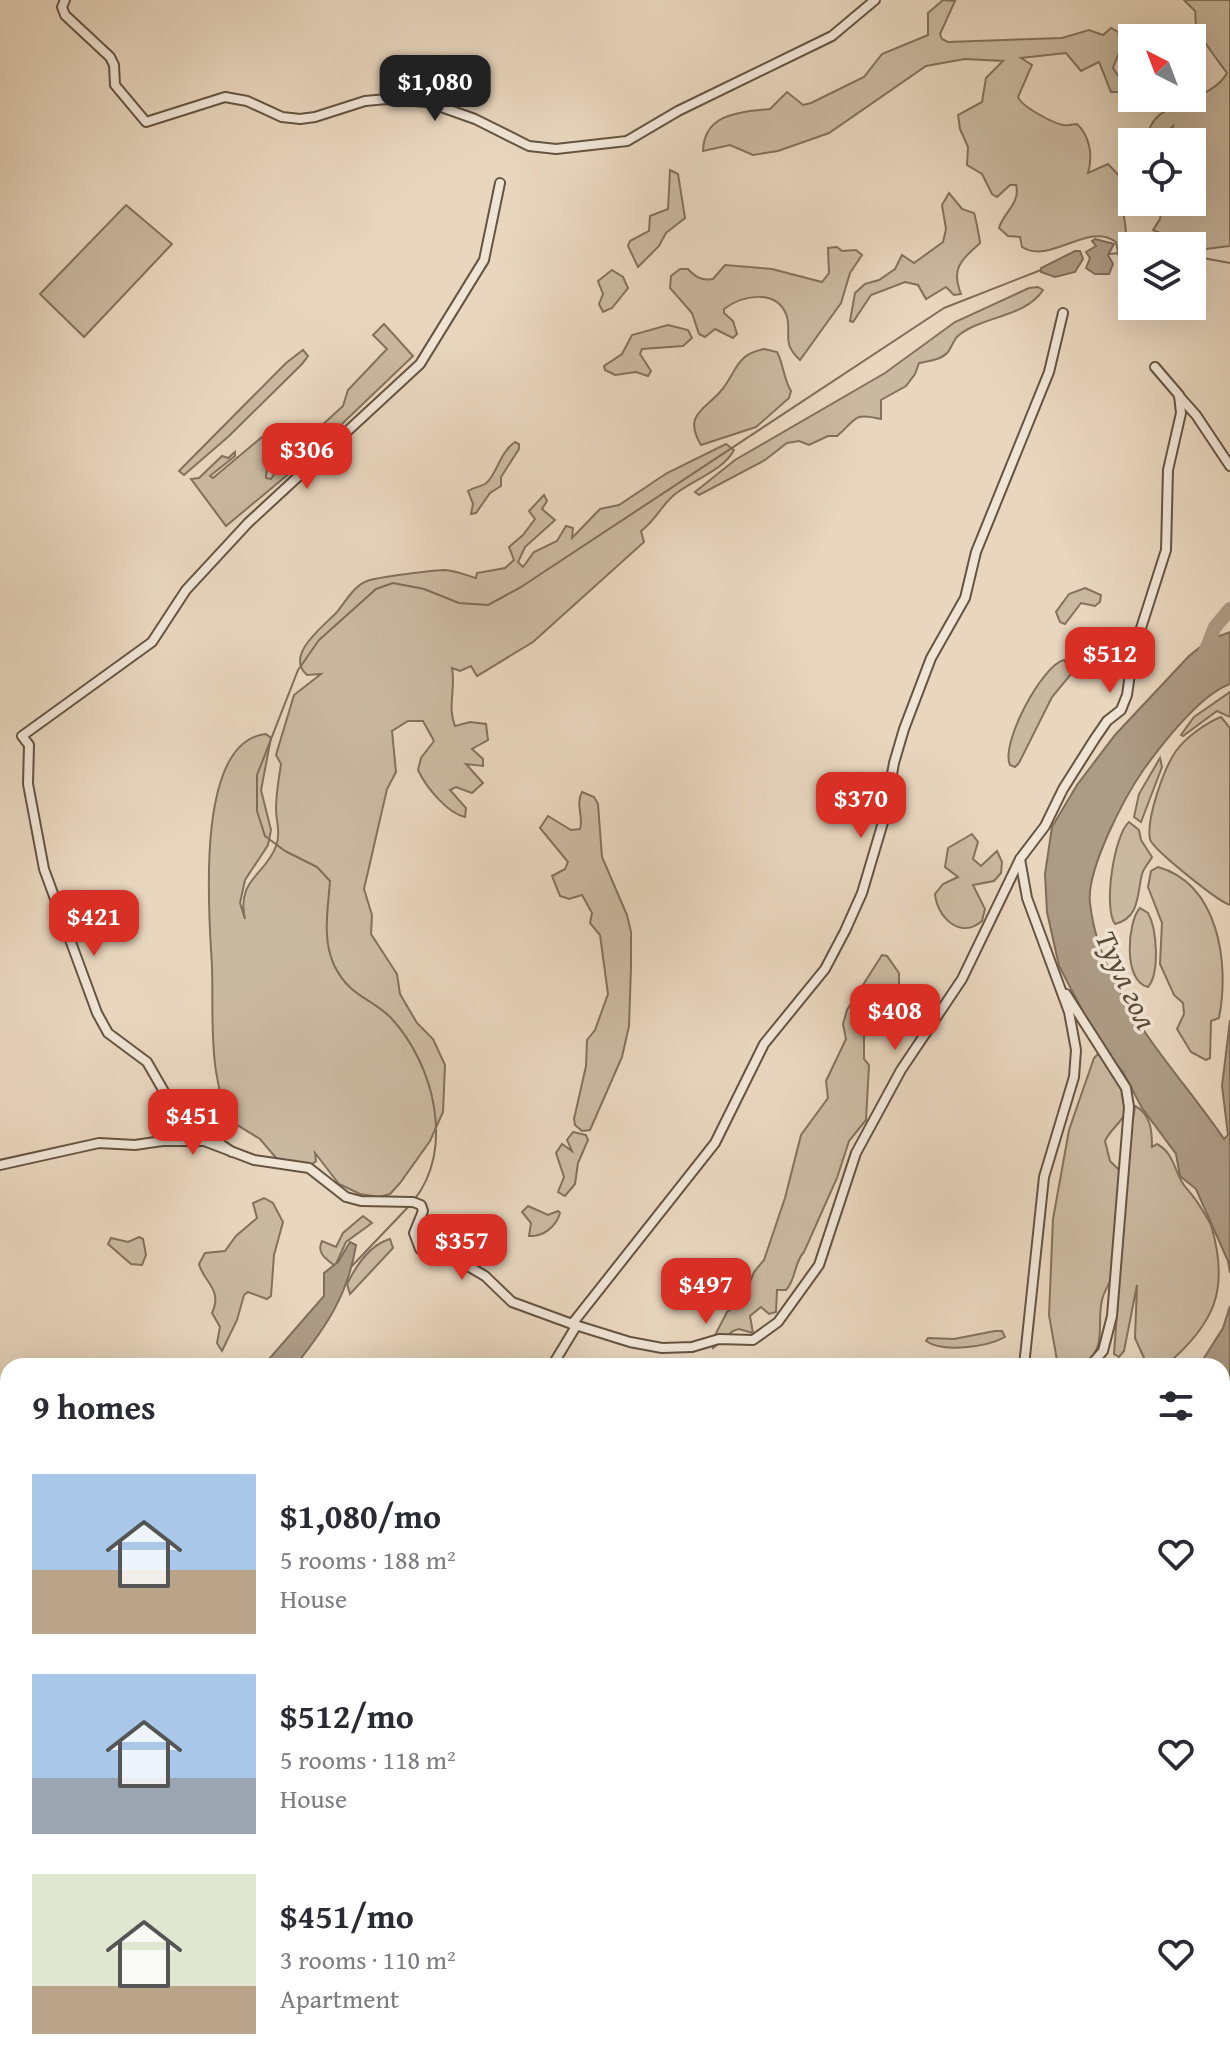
<!DOCTYPE html>
<meta charset="utf-8">
<style>
:root{--surface:#fff;--page:#f7f7f7;--text:#2b2b33;--muted:#7c7c81;--accent:#d93025}
body{margin:0;font-family:"Gentium Book Plus",serif;background:var(--page);color:var(--text);height:100vh;display:flex;flex-direction:column;font-size:30px;white-space:nowrap}
*{box-sizing:border-box;margin:0}
p{font-size:26px;color:var(--muted)}
.icon{flex:none;width:44px;height:44px;fill:none;stroke:currentColor;stroke-width:2;stroke-linecap:round;stroke-linejoin:round}
.map{position:relative;flex:1;overflow:hidden}
.panel{position:absolute;left:0px;top:1358px;width:1230px;height:714px;display:flex;flex-direction:column;background:var(--surface);border-radius:24px 24px 0 0;box-shadow:0 8px 32px #0002}
.panel>*{flex:none}
.needle{width:52px;rotate:318deg}
.buttons{position:absolute;left:1118px;top:24px;display:grid;gap:16px}
.buttons a{display:grid;place-items:center;width:88px;height:88px;border-radius:0px;background:var(--surface);box-shadow:0 8px 32px #0002;font-size:40px}
.price{position:absolute;translate:-50% -68px;padding:0 18px;border-radius:16px;background:var(--accent);color:#fff;font-size:26px;line-height:52px;filter:drop-shadow(0 2px 4px #0008)}
.price::after{content:'';position:absolute;left:50%;top:48px;width:24px;height:18px;margin-left:-12px;background:inherit;clip-path:polygon(0 0,100% 0,50% 100%)}
.price.current{background:#222;color:#fff}
ul{padding:0;list-style:none}
li{display:flex;align-items:center;gap:24px;height:200px;padding:0 32px}
li span{display:grid;place-items:center;flex:none;width:224px;height:160px;border-radius:0px;color:#555}
li>.icon{margin-inline-start:auto}
span .icon{width:96px;height:96px;fill:#fffc;stroke-width:1}
li b{font-size:34px}
h2{display:flex;justify-content:space-between;align-items:center;height:96px;padding:0 32px;font-size:34px}
.map>svg:first-child{display:block}
.green{fill:#cab9a1;stroke:#82715c;stroke-width:2}
.water{fill:#ac9b85;stroke:#7e6d59;stroke-width:2}
.lines{fill:none;stroke-linecap:round;stroke-linejoin:round}
.stream{stroke:#7e6d59;stroke-width:2}
.river{stroke:#ac9b85;stroke-width:14}
.minor-casing{stroke:#655440;stroke-width:12}
.minor{stroke:#f0e4d5;stroke-width:8}
.labels{text-anchor:middle;stroke-width:7;stroke-linejoin:round;paint-order:stroke}
.water-label{font-size:30px;font-style:italic;fill:#5c4b37;stroke:#f0e4d5}
</style>
<div class="map">
<svg width="1230" height="2071" viewBox="0 0 1230 2071">
<rect width="100%" height="100%" fill="#e8d6be"/>
<filter id="stains"><feTurbulence type="fractalNoise" baseFrequency=".0025" numOctaves="4"/><feColorMatrix values="0 0 0 0 .2 0 0 0 0 .09 0 0 0 0 .02 0 0 0 .5 -.17"/></filter>
<radialGradient id="worn" r=".72"><stop offset=".6" stop-color="#630" stop-opacity="0"/><stop offset="1" stop-color="#630" stop-opacity=".3"/></radialGradient>
<g class="green">
<path d="M 943,0 L 955,1 L 940,34 L 942,39 L 948,42 L 1062,38 L 1089,30 L 1103,35 L 1111,28 L 1118,32 L 1121,47 L 1113,68 L 1123,83 L 1119,92 L 1111,92 L 1099,62 L 1081,71 L 1066,53 L 1021,58 L 1032,65 L 1018,97 C 1022,107 1053,123 1063,125 C 1068,126 1072,124 1077,124 C 1090,136 1093,156 1088,173 L 1108,164 L 1124,181 C 1116,207 1136,240 1120,263 L 1116,242 C 1089,221 1050,265 1022,247 L 1020,237 L 1008,236 L 999,228 C 1003,213 1021,203 1016,185 L 1010,185 L 997,197 L 992,194 L 982,174 L 967,165 L 968,147 L 960,129 L 958,115 L 982,102 L 986,78 L 1003,61 L 965,59 L 926,66 L 829,133 L 778,151 L 753,155 L 730,145 L 703,151 C 704,113 741,112 770,109 L 787,92 L 803,105 L 811,103 L 864,77 L 882,54 L 928,35 L 928,13 Z"/>
<path d="M 1184,0 L 1230,0 L 1230,246 L 1197,250 L 1153,230 L 1160,219 L 1163,202 L 1192,202 L 1192,142 L 1170,142 L 1173,126 L 1157,142 L 1147,142 C 1148,97 1208,107 1227,73 C 1220,63 1197,35 1196,24 C 1195,20 1196,15 1195,11 Z"/>
<path d="M 670,170 L 678,174 L 685,218 L 666,233 L 659,246 L 638,267 L 628,246 L 630,241 L 649,231 L 650,216 L 668,209 Z"/>
<path d="M 949,193 L 962,209 L 974,213 C 975,214 980,241 980,243 C 960,261 951,269 961,294 L 954,295 L 946,287 L 926,299 L 918,285 L 905,282 L 871,295 L 853,322 L 850,321 L 855,293 L 865,284 L 879,280 L 895,269 L 902,255 L 914,263 L 943,242 L 946,229 L 942,205 Z"/>
<path d="M 126,205 L 172,244 L 84,337 L 40,294 Z"/>
<path d="M 837,247 L 842,251 L 856,250 L 862,255 L 850,273 L 841,303 L 800,360 C 780,342 793,333 786,314 C 775,288 741,296 724,309 L 724,313 L 733,321 L 737,334 L 733,338 L 715,329 L 705,337 L 699,334 L 692,313 L 670,288 L 671,276 L 680,269 L 688,269 C 695,277 702,281 713,279 L 725,265 L 772,269 L 822,282 L 829,273 L 828,248 Z"/>
<path d="M 612,270 L 623,277 L 628,288 L 612,308 L 603,312 L 599,304 L 603,294 L 598,281 Z"/>
<path d="M 1038,287 L 1043,290 C 1026,317 983,316 959,335 C 953,340 952,347 948,352 C 941,360 929,361 919,363 L 915,374 L 906,386 L 881,400 L 881,419 C 851,412 857,420 837,436 L 828,436 L 809,445 L 799,441 L 787,443 L 765,460 L 699,495 L 695,492 L 735,460 L 885,373 L 955,322 L 1029,288 Z"/>
<path d="M 384,324 L 413,356 L 297,467 L 226,526 L 191,479 L 199,478 L 222,456 L 228,458 L 235,452 L 235,456 L 210,476 L 213,478 L 262,437 L 269,450 L 266,478 L 271,479 L 282,462 L 343,406 L 348,390 L 387,349 L 373,335 Z"/>
<path d="M 668,325 L 688,330 L 692,338 L 683,346 L 642,349 L 640,354 L 651,371 L 648,376 L 636,372 L 615,375 L 605,370 L 604,366 L 622,354 L 632,335 Z"/>
<path d="M 764,349 L 777,352 C 784,365 783,378 791,391 L 789,398 L 756,427 L 701,445 C 683,415 704,410 720,392 C 737,373 734,355 764,349 Z"/>
<path d="M 303,350 L 308,356 L 302,364 L 229,436 L 184,475 L 179,471 L 286,363 Z"/>
<path d="M 515,442 L 519,444 L 519,449 L 501,477 L 501,486 L 490,493 L 476,513 L 471,514 L 473,504 L 468,491 C 474,487 480,487 485,484 C 497,476 498,454 515,442 Z"/>
<path d="M 726,444 L 734,450 C 723,471 692,480 674,495 C 661,506 655,521 641,531 L 644,542 L 533,642 L 477,676 L 471,666 L 460,671 L 452,668 C 456,690 447,706 455,726 L 470,722 L 486,724 L 488,740 L 472,749 L 483,759 L 483,766 L 466,764 L 483,783 L 472,793 L 456,787 L 450,790 L 466,808 L 465,817 C 447,813 426,787 418,770 L 421,758 L 434,741 L 423,721 L 408,721 L 392,731 L 396,772 L 387,789 L 364,889 L 372,915 L 371,934 L 397,974 L 400,994 L 417,1023 L 433,1039 L 445,1065 L 443,1112 L 430,1141 L 400,1183 L 390,1194 L 379,1197 L 360,1194 L 339,1184 L 315,1153 L 316,1161 L 311,1165 L 277,1159 L 260,1139 L 226,1118 C 222,1100 217,1082 215,1064 C 211,1031 213,999 212,966 C 209,916 194,741 266,734 L 271,738 L 261,790 L 271,830 L 268,845 L 245,880 L 240,903 L 245,919 C 236,879 266,875 276,846 C 281,832 276,822 276,808 C 276,793 279,778 281,764 L 276,755 L 294,695 L 321,674 L 307,675 C 284,655 324,626 337,612 C 345,602 355,585 367,581 C 377,577 436,570 446,570 C 456,571 466,575 476,578 L 477,573 L 505,568 L 514,560 L 509,547 L 523,535 L 535,519 L 529,511 L 544,495 L 547,501 L 542,509 L 555,520 L 525,547 L 518,562 L 523,567 L 534,552 L 557,541 L 566,526 L 573,528 L 572,538 L 600,509 L 619,505 L 667,473 Z"/>
<path d="M 1085,588 L 1101,595 L 1100,602 L 1095,606 L 1081,603 L 1065,624 L 1060,622 L 1056,612 L 1069,594 Z"/>
<path d="M 1064,660 L 1072,673 L 1052,697 L 1019,763 L 1015,767 L 1010,765 C 1000,744 1042,665 1064,660 Z"/>
<path d="M 1230,692 L 1230,717 L 1217,711 L 1183,736 L 1181,735 L 1194,717 Z"/>
<path d="M 1221,717 L 1230,728 L 1230,905 C 1219,902 1152,849 1150,839 C 1146,819 1164,768 1176,751 C 1186,737 1206,723 1221,717 Z"/>
<path d="M 1160,758 L 1162,767 L 1141,822 L 1134,817 L 1139,794 Z"/>
<path d="M 582,792 L 594,797 L 598,804 L 602,857 L 627,915 L 631,932 L 631,967 L 629,1026 L 622,1057 L 590,1130 L 582,1131 L 575,1125 L 574,1119 L 586,1066 L 587,1040 L 595,1030 L 608,994 L 600,935 L 590,923 L 592,913 L 582,895 L 569,899 L 560,896 L 552,876 L 565,869 L 568,862 L 540,828 L 548,816 L 571,830 L 580,829 C 584,817 575,805 582,792 Z"/>
<path d="M 1129,822 L 1139,830 L 1141,840 L 1152,857 C 1149,863 1144,867 1142,874 C 1137,894 1140,918 1115,924 C 1103,908 1114,835 1129,822 Z"/>
<path d="M 972,834 L 978,842 L 973,859 L 981,866 L 997,851 L 1002,862 L 1001,873 L 994,881 L 973,885 L 985,909 L 982,921 C 960,940 937,917 935,894 L 943,884 L 958,877 L 945,867 L 948,848 Z"/>
<path d="M 1158,867 C 1218,884 1230,962 1219,1018 L 1211,1021 L 1210,1058 L 1206,1060 L 1191,1052 L 1177,1029 L 1184,1014 L 1183,1003 L 1174,995 L 1160,964 L 1162,923 L 1148,887 L 1151,871 Z"/>
<path d="M 1140,908 L 1148,913 C 1157,929 1160,973 1148,987 C 1122,981 1128,920 1140,908 Z"/>
<path d="M 882,955 L 887,956 L 899,973 L 899,990 L 864,1033 L 864,1059 L 869,1065 L 866,1120 L 849,1141 L 837,1178 L 804,1252 C 793,1264 797,1278 786,1290 L 777,1290 L 776,1312 L 769,1314 L 761,1307 L 750,1316 L 753,1333 L 739,1329 L 733,1331 L 713,1348 L 711,1343 L 727,1312 L 742,1301 L 754,1272 L 764,1260 L 785,1198 L 801,1135 L 828,1098 L 826,1081 L 846,1039 L 843,1024 L 847,1010 Z"/>
<path d="M 1099,1053 C 1111,1066 1133,1097 1124,1115 C 1119,1125 1110,1130 1105,1141 L 1110,1161 L 1119,1170 L 1114,1251 C 1110,1259 1113,1261 1113,1269 C 1114,1280 1104,1289 1102,1300 C 1096,1326 1108,1342 1085,1366 L 1058,1366 L 1049,1315 L 1053,1219 L 1069,1130 L 1094,1058 Z"/>
<path d="M 1135,1106 C 1151,1114 1152,1131 1152,1147 L 1157,1144 C 1176,1154 1174,1175 1187,1189 C 1197,1200 1204,1212 1211,1225 C 1230,1289 1215,1324 1165,1366 L 1143,1366 L 1144,1358 L 1135,1338 L 1137,1285 L 1124,1351 L 1119,1357 L 1114,1354 L 1130,1137 Z"/>
<path d="M 573,1132 L 586,1135 L 588,1140 L 578,1163 L 575,1184 L 565,1196 L 558,1192 L 564,1177 L 556,1153 L 562,1144 L 572,1151 L 567,1140 Z"/>
<path d="M 264,1198 L 273,1203 L 283,1222 L 274,1255 L 271,1296 L 267,1299 L 248,1292 L 244,1295 L 237,1320 L 222,1351 L 217,1343 L 220,1327 L 212,1313 C 223,1289 204,1283 199,1264 L 205,1253 L 225,1251 L 236,1236 L 257,1218 L 253,1203 Z"/>
<path d="M 528,1206 L 548,1215 L 558,1211 L 560,1213 C 556,1227 543,1237 529,1236 L 531,1223 L 522,1212 Z"/>
<path d="M 363,1216 L 372,1223 L 346,1242 L 335,1266 C 326,1259 316,1253 322,1241 L 336,1247 L 343,1233 Z"/>
<path d="M 139,1237 L 143,1239 L 146,1255 L 142,1265 L 131,1264 L 108,1244 L 111,1238 L 128,1242 Z"/>
<path d="M 390,1239 L 393,1248 L 350,1294 L 347,1284 C 356,1266 369,1245 390,1239 Z"/>
<path d="M 995,1331 L 1002,1331 L 1005,1337 C 987,1347 943,1353 926,1341 L 928,1338 L 954,1339 Z"/>
<path d="M 1222,1566 L 1230,1603 L 1230,1711 L 1222,1728 Z"/>
<path d="M 8,1687 L 8,2064 L 298,2064 L 290,2071 L 0,2071 L 0,1741 L 4,1727 L 0,1723 L 0,1691 Z"/>
<path d="M 1230,1726 L 1230,1750 L 1223,1758 L 1230,1755 L 1230,1826 L 1222,1834 L 1222,1737 Z"/>
<path d="M 413,2064 L 651,2064 L 638,2071 L 413,2071 Z"/>
<path d="M 711,2064 L 845,2064 L 836,2071 L 708,2071 Z"/>
</g>
<g class="water">
<path d="M 1095,239 L 1114,244 L 1108,255 L 1113,264 L 1109,274 L 1095,274 L 1086,268 L 1090,258 L 1086,252 L 1096,246 L 1092,241 Z"/>
<path d="M 1075,251 L 1080,251 L 1083,259 L 1075,272 L 1055,277 L 1041,272 L 1041,268 Z"/>
<path d="M 1230,632 L 1230,684 C 1200,695 1163,743 1144,769 C 1125,796 1086,870 1090,903 C 1100,995 1175,1067 1224,1139 L 1228,1135 L 1222,1086 L 1230,1020 L 1230,1273 L 1228,1261 L 1196,1189 L 1180,1176 L 1176,1154 L 1142,1108 L 1123,1072 L 1101,1046 L 1059,966 L 1047,912 L 1045,874 L 1052,827 L 1077,785 L 1115,735 L 1189,656 L 1209,640 Z"/>
<path d="M 350,1242 L 356,1245 C 348,1295 326,1327 295,1366 L 263,1366 L 324,1296 L 324,1273 L 338,1262 Z"/>
<path d="M 1230,1306 L 1230,1400 L 1222,1406 L 1222,1366 L 1199,1366 L 1223,1328 Z"/>
<path d="M 925,2064 L 1014,2064 L 1004,2071 L 917,2071 Z"/>
</g>
<g class="lines">
<g class="stream">
<path d="M 1109,254 L 1132,252"/>
<path d="M 1192,256 L 1230,263"/>
<path d="M 414,1200 C 455,1149 434,1065 392,1019 C 371,997 350,998 334,965 C 322,939 328,909 330,881 L 317,867 L 285,851 L 265,836 L 257,811 L 257,775 L 298,670 L 319,640 L 376,589 L 393,583 L 424,589 L 459,603 L 488,605 L 521,587 L 944,308 L 1041,270"/>
<path d="M 351,1267 L 410,1205"/>
</g>
<g class="river">
<path d="M 1203,657 L 1215,627 L 1230,609"/>
<path d="M 1222,1903 L 1230,1891"/>
</g>
<defs>
<g id="minor">
<path d="M 65,0 L 62,7 L 65,15 L 110,57 L 114,65 L 115,85 L 146,122 L 225,97 L 247,101 L 282,117 L 300,119 L 315,117 L 365,101 L 387,99 L 427,102 L 475,119 L 529,146 L 556,149 L 627,141 L 678,111 L 832,36 L 875,0"/>
<path d="M 1179,396 L 1196,415 L 1230,466"/>
<path d="M 1020,859 L 962,979 L 901,1070 L 856,1153 L 819,1265 L 778,1322 L 753,1340 L 719,1339 L 692,1347 L 662,1348 L 630,1342 L 572,1324 L 715,1143 L 764,1044 L 825,969 L 845,931 L 862,893 L 884,819 L 894,763 L 904,729 L 931,658 L 965,598 L 976,552 L 1049,372 L 1063,313"/>
<path d="M 1066,994 L 1126,1088 L 1129,1107 L 1112,1316 L 1103,1351 L 1090,1366"/>
<path d="M 232,1152 L 177,1114 L 147,1062 L 108,1033 L 97,1013 L 44,869 L 28,784 L 29,745 L 22,736 L 152,642 L 186,590 L 248,523 L 420,364 L 484,260 L 500,183"/>
<path d="M 0,1165 L 99,1143 L 135,1145 L 162,1141 L 204,1141 L 254,1160 L 309,1168 L 346,1197 L 361,1201 L 413,1202 L 421,1205 L 423,1211 L 414,1233 L 420,1249 L 429,1255 L 461,1262 L 485,1276 L 512,1302 L 572,1324 L 575,1328 L 552,1366"/>
<path d="M 1024,1366 L 1044,1177 L 1074,1077 L 1076,1050 L 1069,1012 L 1027,898 L 1020,859 L 1045,826 L 1063,789 L 1094,740 L 1107,721 L 1121,710 L 1127,695 L 1133,653 L 1166,550 L 1168,470 L 1181,413 L 1179,395 L 1155,367"/>
</g>
</defs>
<use href="#minor" class="minor-casing"/>
<use href="#minor" class="minor"/>
</g>
<g class="labels">
<g class="water-label">
<text transform="translate(1126 980) rotate(65)" y="10">Туул гол</text>
</g>
</g>
<rect width="100%" height="100%" filter="url(#stains)"/>
<rect width="100%" height="100%" fill="url(#worn)"/>
</svg>
<div class="buttons">
<a><svg class="needle" viewBox="-14 -14 28 28"><path d="M0-13l5 13h-10z" fill="#e53935"/><path d="M0 13l5-13h-10z" fill="#7c7c81"/></svg></a>
<a><svg class="icon" aria-label="locate" viewBox="0 0 24 24"><circle cx="12" cy="12" r="6"/><path d="M12 2v4M12 18v4M2 12h4M18 12h4"/></svg></a>
<a><svg class="icon" aria-label="layers" viewBox="0 0 24 24"><path d="M12 4l9 5-9 5-9-5zM3 14l9 5 9-5"/></svg></a>
</div>
<b class="price current" style="left:435px;top:123px">$1,080</b>
<b class="price" style="left:307px;top:491px">$306</b>
<b class="price" style="left:1110px;top:695px">$512</b>
<b class="price" style="left:861px;top:840px">$370</b>
<b class="price" style="left:94px;top:958px">$421</b>
<b class="price" style="left:895px;top:1052px">$408</b>
<b class="price" style="left:193px;top:1157px">$451</b>
<b class="price" style="left:462px;top:1282px">$357</b>
<b class="price" style="left:706px;top:1326px">$497</b>
<section class="panel">
<h2>9 homes<svg class="icon" aria-label="filters" viewBox="0 0 24 24"><path d="M4 7h16M4 17h16"/><circle cx="9" cy="7" r="2"/><circle cx="15" cy="17" r="2"/></svg></h2>
<ul>
<li><span style="background:linear-gradient(#a9c7e8 60%,#b9a48a 0)"><svg class="icon" aria-label="home" viewBox="0 0 24 24"><path d="M3 11l9-7 9 7M6 9v11h12V9"/></svg></span><div><b>$1,080/mo</b><p>5 rooms · 188 m²</p><p>House</p></div><svg class="icon" aria-label="heart" viewBox="0 0 24 24"><path d="M12 20l-8-8c-3-5 5-10 8-4 3-6 11-1 8 4z"/></svg></li>
<li><span style="background:linear-gradient(#a9c7e8 65%,#9aa5b1 0)"><svg class="icon" aria-label="home" viewBox="0 0 24 24"><path d="M3 11l9-7 9 7M6 9v11h12V9"/></svg></span><div><b>$512/mo</b><p>5 rooms · 118 m²</p><p>House</p></div><svg class="icon" aria-label="heart" viewBox="0 0 24 24"><path d="M12 20l-8-8c-3-5 5-10 8-4 3-6 11-1 8 4z"/></svg></li>
<li><span style="background:linear-gradient(#dfe7d0 70%,#b9a48a 0)"><svg class="icon" aria-label="home" viewBox="0 0 24 24"><path d="M3 11l9-7 9 7M6 9v11h12V9"/></svg></span><div><b>$451/mo</b><p>3 rooms · 110 m²</p><p>Apartment</p></div><svg class="icon" aria-label="heart" viewBox="0 0 24 24"><path d="M12 20l-8-8c-3-5 5-10 8-4 3-6 11-1 8 4z"/></svg></li>
</ul>
</section>
</div>
